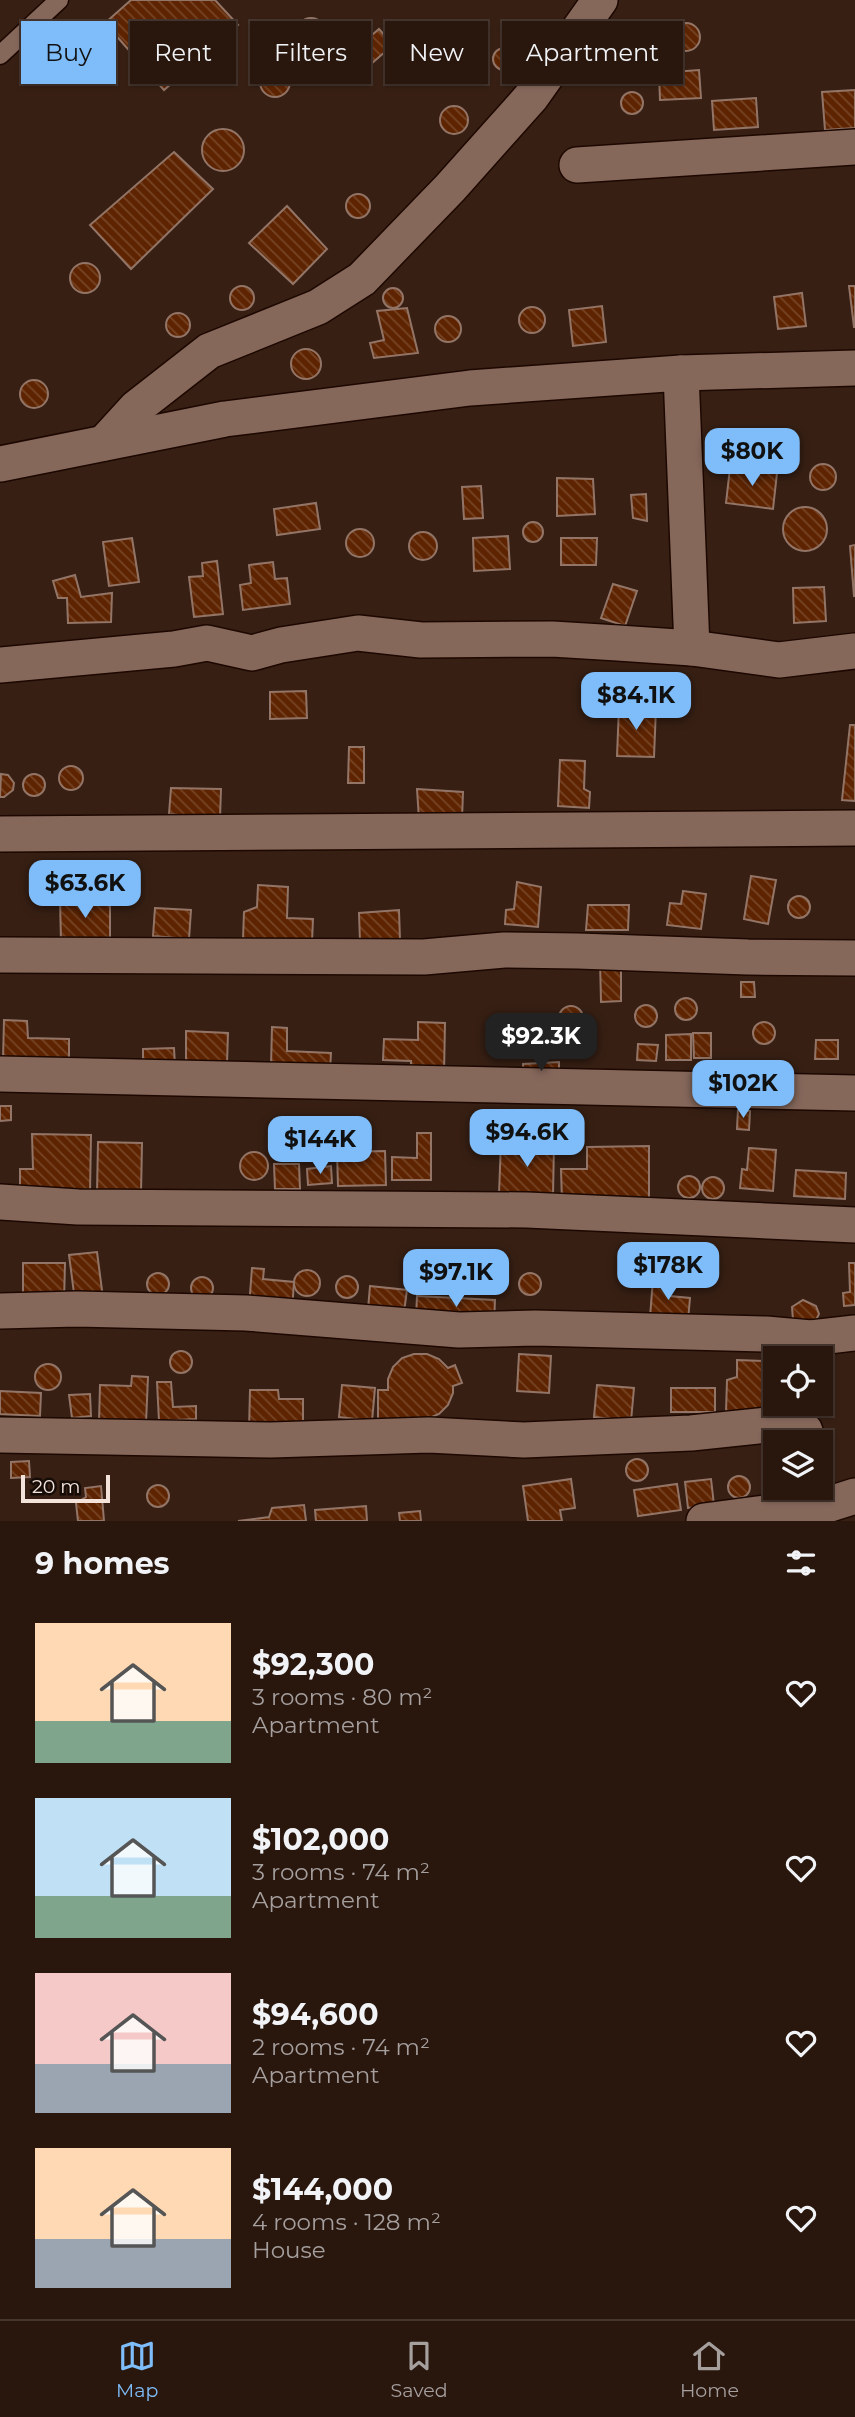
<!DOCTYPE html>
<meta charset="utf-8">
<style>
:root{--surface:#29170e;--page:#35241c;--text:#f1f3f6;--muted:#a59f9e;--line:#45362e;--accent:#7ebdf9}
body{margin:0;font-family:Montserrat,sans-serif;background:var(--page);color:var(--text);height:100vh;display:flex;flex-direction:column;font-size:26px;white-space:nowrap}
*{box-sizing:border-box;margin:0}
p{font-size:23px;color:var(--muted)}
.icon{flex:none;width:38px;height:38px;fill:none;stroke:currentColor;stroke-width:2;stroke-linecap:round;stroke-linejoin:round}
.map{position:relative;height:1521px;overflow:hidden}
.side{display:flex;flex-direction:column;background:var(--surface);flex:1}
.side>*{flex:none}
.top-card{position:absolute;left:21px;top:21px;width:814px;height:63px;display:flex;gap:14px}
.buttons{position:absolute;left:763px;top:1346px;display:grid;gap:14px}
.buttons a{display:grid;place-items:center;width:70px;height:70px;border-radius:0px;background:var(--surface);box-shadow:0 2px 5px #0004,0 0 0 2px var(--line);font-size:35px}
.scale{position:absolute;left:21px;bottom:18px;width:89px;box-sizing:border-box;padding-left:7px;border:4px solid #f4e3db;border-top:0;font-size:19px;line-height:24px;white-space:nowrap;color:#f4e3db;-webkit-text-stroke:5px #160c07;paint-order:stroke}
.price{position:absolute;translate:-50% -60px;padding:0 16px;border-radius:14px;background:var(--accent);color:#111;font-size:23px;line-height:46px;filter:drop-shadow(0 2px 4px #0008)}
.price::after{content:'';position:absolute;left:50%;top:42px;width:21px;height:16px;margin-left:-10px;background:inherit;clip-path:polygon(0 0,100% 0,50% 100%)}
.price.on{background:#222;color:#fff}
ul{padding:0;list-style:none}
li{display:flex;align-items:center;gap:21px;height:175px;padding:0 35px}
li span{display:grid;place-items:center;flex:none;width:196px;height:140px;border-radius:0px;color:#555}
li>.icon{margin-inline-start:auto}
span .icon{width:84px;height:84px;fill:#fffc;stroke-width:1}
li b{font-size:30px}
h2{display:flex;justify-content:space-between;align-items:center;height:84px;padding:0 35px;font-size:30px}
.pill{padding:0 24px;border-radius:0px;background:var(--surface);box-shadow:0 2px 5px #0004,0 0 0 2px var(--line);font-size:24px;line-height:63px}
.pill.on{background:var(--accent);color:#111}
.tabs{display:flex;justify-content:space-around;align-items:center;height:98px;border-top:2px solid var(--line);background:var(--surface);font-size:19px;color:var(--muted)}
.tabs a{display:grid;justify-items:center;gap:4px}
.tabs .on{color:var(--accent)}
.map>svg:first-child{display:block}
.building{fill:url(#building-back-hatch);stroke:#937567;stroke-width:2}
.lines{fill:none;stroke-linecap:round;stroke-linejoin:round}
.service-casing{stroke:#1d0801;stroke-width:21}
.minor-casing{stroke:#1d0801;stroke-width:38}
.service{stroke:#86685b;stroke-width:18}
.minor{stroke:#86685b;stroke-width:35}
</style>
<div class="map">
<svg width="855" height="1521" viewBox="0 0 855 1521">
<defs>
<pattern id="building-back-hatch" width="6" height="6" patternUnits="userSpaceOnUse" patternTransform="scale(1.75)"><rect width="6" height="6" fill="#5e2401"/><path d="M-1 5l2 2M0 0l6 6M5-1l2 2" fill="none" stroke="#764425"/></pattern>
</defs>
<rect width="100%" height="100%" fill="#371f13"/>
<g class="building">
<path d="M 131,0 L 215,0 L 238,25 L 164,90 L 105,23 Z"/>
<circle cx="311" cy="33" r="15"/>
<circle cx="686" cy="37" r="14"/>
<path d="M 379,29 L 393,45 L 364,70 L 350,54 Z"/>
<circle cx="504" cy="59" r="11"/>
<circle cx="324" cy="70" r="15"/>
<circle cx="275" cy="82" r="15"/>
<path d="M 699,70 L 701,98 L 660,100 L 659,73 Z"/>
<path d="M 855,90 L 855,128 L 825,130 L 822,92 Z"/>
<circle cx="632" cy="103" r="11"/>
<path d="M 756,98 L 758,127 L 714,130 L 712,101 Z"/>
<circle cx="454" cy="120" r="14"/>
<circle cx="223" cy="150" r="21"/>
<path d="M 174,152 L 213,189 L 131,269 L 90,225 Z"/>
<circle cx="358" cy="206" r="12"/>
<path d="M 287,206 L 327,249 L 293,284 L 249,243 Z"/>
<circle cx="85" cy="278" r="15"/>
<circle cx="242" cy="298" r="12"/>
<path d="M 849,286 L 855,286 L 855,327 L 854,327 Z"/>
<circle cx="393" cy="298" r="10"/>
<path d="M 802,293 L 806,326 L 778,329 L 774,297 Z"/>
<path d="M 602,306 L 606,342 L 573,346 L 569,310 Z"/>
<circle cx="532" cy="320" r="13"/>
<path d="M 407,308 L 418,353 L 374,358 L 370,343 L 384,340 L 377,311 Z"/>
<circle cx="178" cy="325" r="12"/>
<circle cx="448" cy="329" r="13"/>
<circle cx="306" cy="364" r="15"/>
<circle cx="34" cy="394" r="14"/>
<circle cx="823" cy="477" r="13"/>
<path d="M 730,468 L 777,473 L 773,509 L 726,503 Z"/>
<path d="M 557,478 L 593,479 L 595,514 L 557,516 Z"/>
<path d="M 481,486 L 483,518 L 464,519 L 462,487 Z"/>
<path d="M 646,494 L 647,521 L 633,518 L 631,495 Z"/>
<path d="M 316,503 L 320,529 L 277,535 L 274,509 Z"/>
<circle cx="805" cy="529" r="22"/>
<circle cx="533" cy="532" r="10"/>
<circle cx="360" cy="543" r="14"/>
<circle cx="423" cy="546" r="14"/>
<path d="M 508,536 L 510,569 L 474,571 L 473,538 Z"/>
<path d="M 132,538 L 139,582 L 109,586 L 103,542 Z"/>
<path d="M 561,538 L 597,538 L 596,565 L 561,565 Z"/>
<path d="M 855,545 L 855,596 L 854,596 L 850,546 Z"/>
<path d="M 217,561 L 223,614 L 194,617 L 189,577 L 203,576 L 202,563 Z"/>
<path d="M 273,562 L 275,579 L 287,578 L 290,604 L 243,610 L 240,585 L 251,583 L 249,565 Z"/>
<path d="M 75,575 L 81,597 L 112,593 L 111,622 L 68,623 L 67,598 L 58,598 L 53,581 Z"/>
<path d="M 613,584 L 637,591 L 625,626 L 601,618 Z"/>
<path d="M 824,587 L 826,621 L 794,623 L 793,588 Z"/>
<path d="M 306,691 L 307,718 L 270,719 L 270,692 Z"/>
<path d="M 619,707 L 656,708 L 654,757 L 617,756 Z"/>
<path d="M 850,725 L 855,725 L 855,801 L 842,800 Z"/>
<path d="M 349,747 L 364,747 L 364,783 L 348,783 Z"/>
<path d="M 560,760 L 585,761 L 584,789 L 590,792 L 589,808 L 558,806 Z"/>
<circle cx="71" cy="778" r="12"/>
<circle cx="34" cy="785" r="11"/>
<path d="M 1,774 L 8,775 L 14,783 L 13,790 L 4,797 L 0,797 Z"/>
<path d="M 171,788 L 221,789 L 220,819 L 169,814 Z"/>
<path d="M 417,789 L 463,792 L 462,819 L 419,819 Z"/>
<path d="M 751,876 L 776,880 L 768,924 L 744,919 Z"/>
<circle cx="123" cy="887" r="11"/>
<circle cx="43" cy="892" r="13"/>
<path d="M 517,882 L 541,887 L 538,927 L 505,924 L 506,910 L 514,909 Z"/>
<path d="M 258,885 L 288,887 L 287,918 L 313,919 L 312,942 L 243,939 L 244,912 L 257,907 Z"/>
<path d="M 683,891 L 706,894 L 701,929 L 667,925 L 670,903 L 681,904 Z"/>
<circle cx="799" cy="907" r="11"/>
<path d="M 110,898 L 110,941 L 61,942 L 60,899 Z"/>
<path d="M 588,905 L 629,905 L 628,930 L 586,930 Z"/>
<path d="M 155,908 L 191,910 L 189,939 L 153,936 Z"/>
<path d="M 399,910 L 400,940 L 360,942 L 359,913 Z"/>
<path d="M 621,959 L 621,1001 L 601,1002 L 600,960 Z"/>
<path d="M 741,982 L 754,982 L 755,997 L 741,997 Z"/>
<circle cx="686" cy="1009" r="11"/>
<circle cx="646" cy="1016" r="11"/>
<circle cx="571" cy="1018" r="12"/>
<path d="M 4,1020 L 27,1021 L 28,1038 L 69,1039 L 69,1062 L 3,1060 Z"/>
<circle cx="764" cy="1033" r="11"/>
<path d="M 418,1022 L 445,1023 L 444,1074 L 411,1073 L 411,1061 L 383,1060 L 384,1039 L 418,1040 Z"/>
<path d="M 272,1027 L 287,1028 L 287,1051 L 331,1053 L 330,1070 L 271,1067 Z"/>
<path d="M 186,1031 L 228,1033 L 227,1063 L 186,1062 Z"/>
<path d="M 693,1033 L 711,1033 L 711,1058 L 694,1058 Z"/>
<path d="M 691,1034 L 691,1060 L 666,1060 L 666,1035 Z"/>
<path d="M 536,1036 L 577,1037 L 577,1056 L 535,1054 Z"/>
<path d="M 816,1040 L 838,1040 L 838,1059 L 815,1059 Z"/>
<path d="M 638,1044 L 658,1045 L 656,1061 L 637,1060 Z"/>
<path d="M 174,1048 L 175,1066 L 143,1065 L 143,1049 Z"/>
<path d="M 559,1062 L 559,1082 L 524,1084 L 523,1064 Z"/>
<path d="M 0,1106 L 11,1106 L 11,1120 L 0,1121 Z"/>
<path d="M 738,1109 L 750,1111 L 749,1130 L 737,1129 Z"/>
<path d="M 417,1133 L 431,1133 L 431,1180 L 392,1180 L 392,1157 L 417,1158 Z"/>
<path d="M 32,1134 L 91,1135 L 90,1194 L 20,1193 L 20,1169 L 33,1169 Z"/>
<path d="M 98,1142 L 142,1143 L 141,1194 L 97,1193 Z"/>
<path d="M 501,1142 L 554,1144 L 553,1196 L 499,1194 Z"/>
<path d="M 649,1146 L 649,1202 L 562,1202 L 561,1169 L 587,1169 L 587,1147 Z"/>
<path d="M 749,1148 L 776,1150 L 773,1191 L 740,1188 L 742,1169 L 747,1170 Z"/>
<path d="M 385,1151 L 386,1185 L 338,1186 L 337,1152 Z"/>
<circle cx="254" cy="1166" r="14"/>
<path d="M 274,1164 L 299,1164 L 300,1189 L 275,1189 Z"/>
<path d="M 331,1166 L 332,1183 L 308,1185 L 307,1169 Z"/>
<path d="M 796,1170 L 846,1173 L 845,1199 L 794,1196 Z"/>
<circle cx="689" cy="1187" r="11"/>
<circle cx="713" cy="1188" r="11"/>
<path d="M 97,1252 L 103,1298 L 75,1301 L 69,1255 Z"/>
<path d="M 23,1263 L 65,1263 L 64,1302 L 23,1301 Z"/>
<path d="M 849,1263 L 855,1263 L 855,1305 L 844,1306 L 843,1293 L 850,1292 Z"/>
<path d="M 252,1268 L 264,1269 L 263,1279 L 294,1282 L 292,1310 L 249,1307 Z"/>
<circle cx="307" cy="1283" r="13"/>
<circle cx="158" cy="1284" r="11"/>
<circle cx="530" cy="1284" r="11"/>
<circle cx="347" cy="1287" r="11"/>
<circle cx="202" cy="1288" r="11"/>
<path d="M 653,1279 L 671,1281 L 670,1296 L 690,1298 L 688,1320 L 650,1317 Z"/>
<path d="M 370,1286 L 407,1290 L 404,1312 L 368,1309 Z"/>
<path d="M 417,1296 L 495,1300 L 494,1322 L 416,1318 Z"/>
<path d="M 803,1300 L 816,1306 L 819,1314 L 815,1322 L 793,1320 L 792,1307 Z"/>
<path d="M 830,1349 L 832,1379 L 821,1379 L 821,1358 L 775,1358 L 775,1352 Z"/>
<circle cx="181" cy="1362" r="11"/>
<path d="M 414,1354 L 427,1354 L 439,1359 L 448,1368 L 455,1365 L 462,1383 L 453,1386 L 453,1393 L 448,1405 L 439,1414 L 427,1419 L 378,1423 L 378,1390 L 388,1390 L 388,1379 L 393,1367 L 402,1358 Z"/>
<path d="M 519,1354 L 551,1356 L 549,1393 L 517,1391 Z"/>
<path d="M 737,1360 L 764,1361 L 762,1413 L 726,1412 L 727,1380 L 737,1377 Z"/>
<circle cx="48" cy="1377" r="13"/>
<path d="M 132,1376 L 148,1377 L 146,1423 L 99,1422 L 100,1385 L 131,1386 Z"/>
<path d="M 157,1382 L 171,1382 L 173,1407 L 196,1406 L 196,1419 L 159,1421 Z"/>
<path d="M 342,1385 L 375,1388 L 372,1421 L 339,1417 Z"/>
<path d="M 597,1385 L 634,1388 L 631,1421 L 594,1417 Z"/>
<rect x="671" y="1388" width="44" height="24"/>
<path d="M 250,1390 L 278,1390 L 279,1399 L 303,1399 L 303,1432 L 249,1431 Z"/>
<path d="M 0,1391 L 41,1393 L 40,1416 L 0,1414 Z"/>
<path d="M 90,1394 L 91,1416 L 72,1418 L 69,1395 Z"/>
<circle cx="637" cy="1470" r="11"/>
<path d="M 29,1461 L 30,1477 L 11,1478 L 11,1462 Z"/>
<path d="M 775,1473 L 775,1488 L 788,1488 L 784,1493 L 771,1493 L 767,1485 L 769,1477 Z"/>
<circle cx="739" cy="1487" r="11"/>
<path d="M 571,1479 L 575,1508 L 560,1510 L 562,1521 L 528,1521 L 523,1486 Z"/>
<path d="M 711,1479 L 714,1505 L 688,1508 L 685,1482 Z"/>
<path d="M 677,1484 L 681,1510 L 638,1516 L 634,1490 Z"/>
<circle cx="158" cy="1496" r="11"/>
<path d="M 101,1486 L 104,1521 L 78,1521 L 76,1503 L 86,1497 L 85,1488 Z"/>
<path d="M 304,1505 L 306,1521 L 238,1521 L 269,1517 L 272,1508 Z"/>
<path d="M 366,1506 L 367,1521 L 316,1521 L 315,1510 Z"/>
<path d="M 420,1511 L 421,1521 L 400,1521 L 399,1513 Z"/>
</g>
<g class="lines">
<defs>
<path id="service" d="M 0,55 L 59,0"/>
<g id="minor">
<path d="M 577,165 L 855,147"/>
<path d="M 681,373 L 692,648"/>
<path d="M 104,443 L 136,408 L 209,351 L 318,307 L 362,279 L 450,188 L 532,96 L 600,0"/>
<path d="M 0,464 L 225,419 L 470,388 L 681,373 L 855,368"/>
<path d="M 0,665 L 174,649 L 207,643 L 252,653 L 281,645 L 358,633 L 421,640 L 552,639 L 618,643 L 692,648 L 779,660 L 855,651"/>
<path d="M 0,834 L 855,828"/>
<path d="M 0,955 L 424,957 L 504,950 L 578,951 L 748,957 L 855,958"/>
<path d="M 0,1074 L 855,1093"/>
<path d="M 0,1202 L 78,1207 L 527,1210 L 855,1225"/>
<path d="M 0,1311 L 77,1309 L 246,1313 L 459,1330 L 535,1328 L 766,1334 L 811,1338 L 855,1333"/>
<path d="M 0,1435 L 271,1440 L 429,1435 L 524,1440 L 691,1433 L 786,1423 L 805,1431 L 808,1442"/>
<path d="M 704,1521 L 827,1505 L 855,1496"/>
</g>
</defs>
<use href="#service" class="service-casing"/>
<use href="#minor" class="minor-casing"/>
<use href="#service" class="service"/>
<use href="#minor" class="minor"/>
</g>
</svg>
<div class="buttons">
<a><svg class="icon" aria-label="locate" viewBox="0 0 24 24"><circle cx="12" cy="12" r="6"/><path d="M12 2v4M12 18v4M2 12h4M18 12h4"/></svg></a>
<a><svg class="icon" aria-label="layers" viewBox="0 0 24 24"><path d="M12 4l9 5-9 5-9-5zM3 14l9 5 9-5"/></svg></a>
</div>
<div class="scale">20 m</div>
<b class="price" style="left:752px;top:488px">$80K</b>
<b class="price" style="left:636px;top:732px">$84.1K</b>
<b class="price" style="left:85px;top:920px">$63.6K</b>
<b class="price on" style="left:541px;top:1073px">$92.3K</b>
<b class="price" style="left:743px;top:1120px">$102K</b>
<b class="price" style="left:527px;top:1169px">$94.6K</b>
<b class="price" style="left:320px;top:1176px">$144K</b>
<b class="price" style="left:668px;top:1302px">$178K</b>
<b class="price" style="left:456px;top:1309px">$97.1K</b>
<div class="top-card">
<a class="pill on">Buy</a>
<a class="pill">Rent</a>
<a class="pill">Filters</a>
<a class="pill">New</a>
<a class="pill">Apartment</a>
</div>
</div>
<section class="side">
<h2>9 homes<svg class="icon" aria-label="filters" viewBox="0 0 24 24"><path d="M4 7h16M4 17h16"/><circle cx="9" cy="7" r="2"/><circle cx="15" cy="17" r="2"/></svg></h2>
<ul>
<li><span style="background:linear-gradient(#ffd9b3 70%,#7fa58c 0)"><svg class="icon" aria-label="home" viewBox="0 0 24 24"><path d="M3 11l9-7 9 7M6 9v11h12V9"/></svg></span><div><b>$92,300</b><p>3 rooms · 80 m²</p><p>Apartment</p></div><svg class="icon" aria-label="heart" viewBox="0 0 24 24"><path d="M12 20l-8-8c-3-5 5-10 8-4 3-6 11-1 8 4z"/></svg></li>
<li><span style="background:linear-gradient(#bfe0f5 70%,#7fa58c 0)"><svg class="icon" aria-label="home" viewBox="0 0 24 24"><path d="M3 11l9-7 9 7M6 9v11h12V9"/></svg></span><div><b>$102,000</b><p>3 rooms · 74 m²</p><p>Apartment</p></div><svg class="icon" aria-label="heart" viewBox="0 0 24 24"><path d="M12 20l-8-8c-3-5 5-10 8-4 3-6 11-1 8 4z"/></svg></li>
<li><span style="background:linear-gradient(#f6c9c9 65%,#9aa5b1 0)"><svg class="icon" aria-label="home" viewBox="0 0 24 24"><path d="M3 11l9-7 9 7M6 9v11h12V9"/></svg></span><div><b>$94,600</b><p>2 rooms · 74 m²</p><p>Apartment</p></div><svg class="icon" aria-label="heart" viewBox="0 0 24 24"><path d="M12 20l-8-8c-3-5 5-10 8-4 3-6 11-1 8 4z"/></svg></li>
<li><span style="background:linear-gradient(#ffd9b3 65%,#9aa5b1 0)"><svg class="icon" aria-label="home" viewBox="0 0 24 24"><path d="M3 11l9-7 9 7M6 9v11h12V9"/></svg></span><div><b>$144,000</b><p>4 rooms · 128 m²</p><p>House</p></div><svg class="icon" aria-label="heart" viewBox="0 0 24 24"><path d="M12 20l-8-8c-3-5 5-10 8-4 3-6 11-1 8 4z"/></svg></li>
</ul>
</section>
<nav class="tabs">
<a class="on"><svg class="icon" aria-label="map" viewBox="0 0 24 24"><path d="M3 6l6-2 6 2 6-2v14l-6 2-6-2-6 2zM9 4v14M15 6v14"/></svg>Map</a>
<a><svg class="icon" aria-label="saved" viewBox="0 0 24 24"><path d="M7 4h10v16l-5-4-5 4z"/></svg>Saved</a>
<a><svg class="icon" aria-label="home" viewBox="0 0 24 24"><path d="M3 11l9-7 9 7M6 9v11h12V9"/></svg>Home</a>
</nav>
